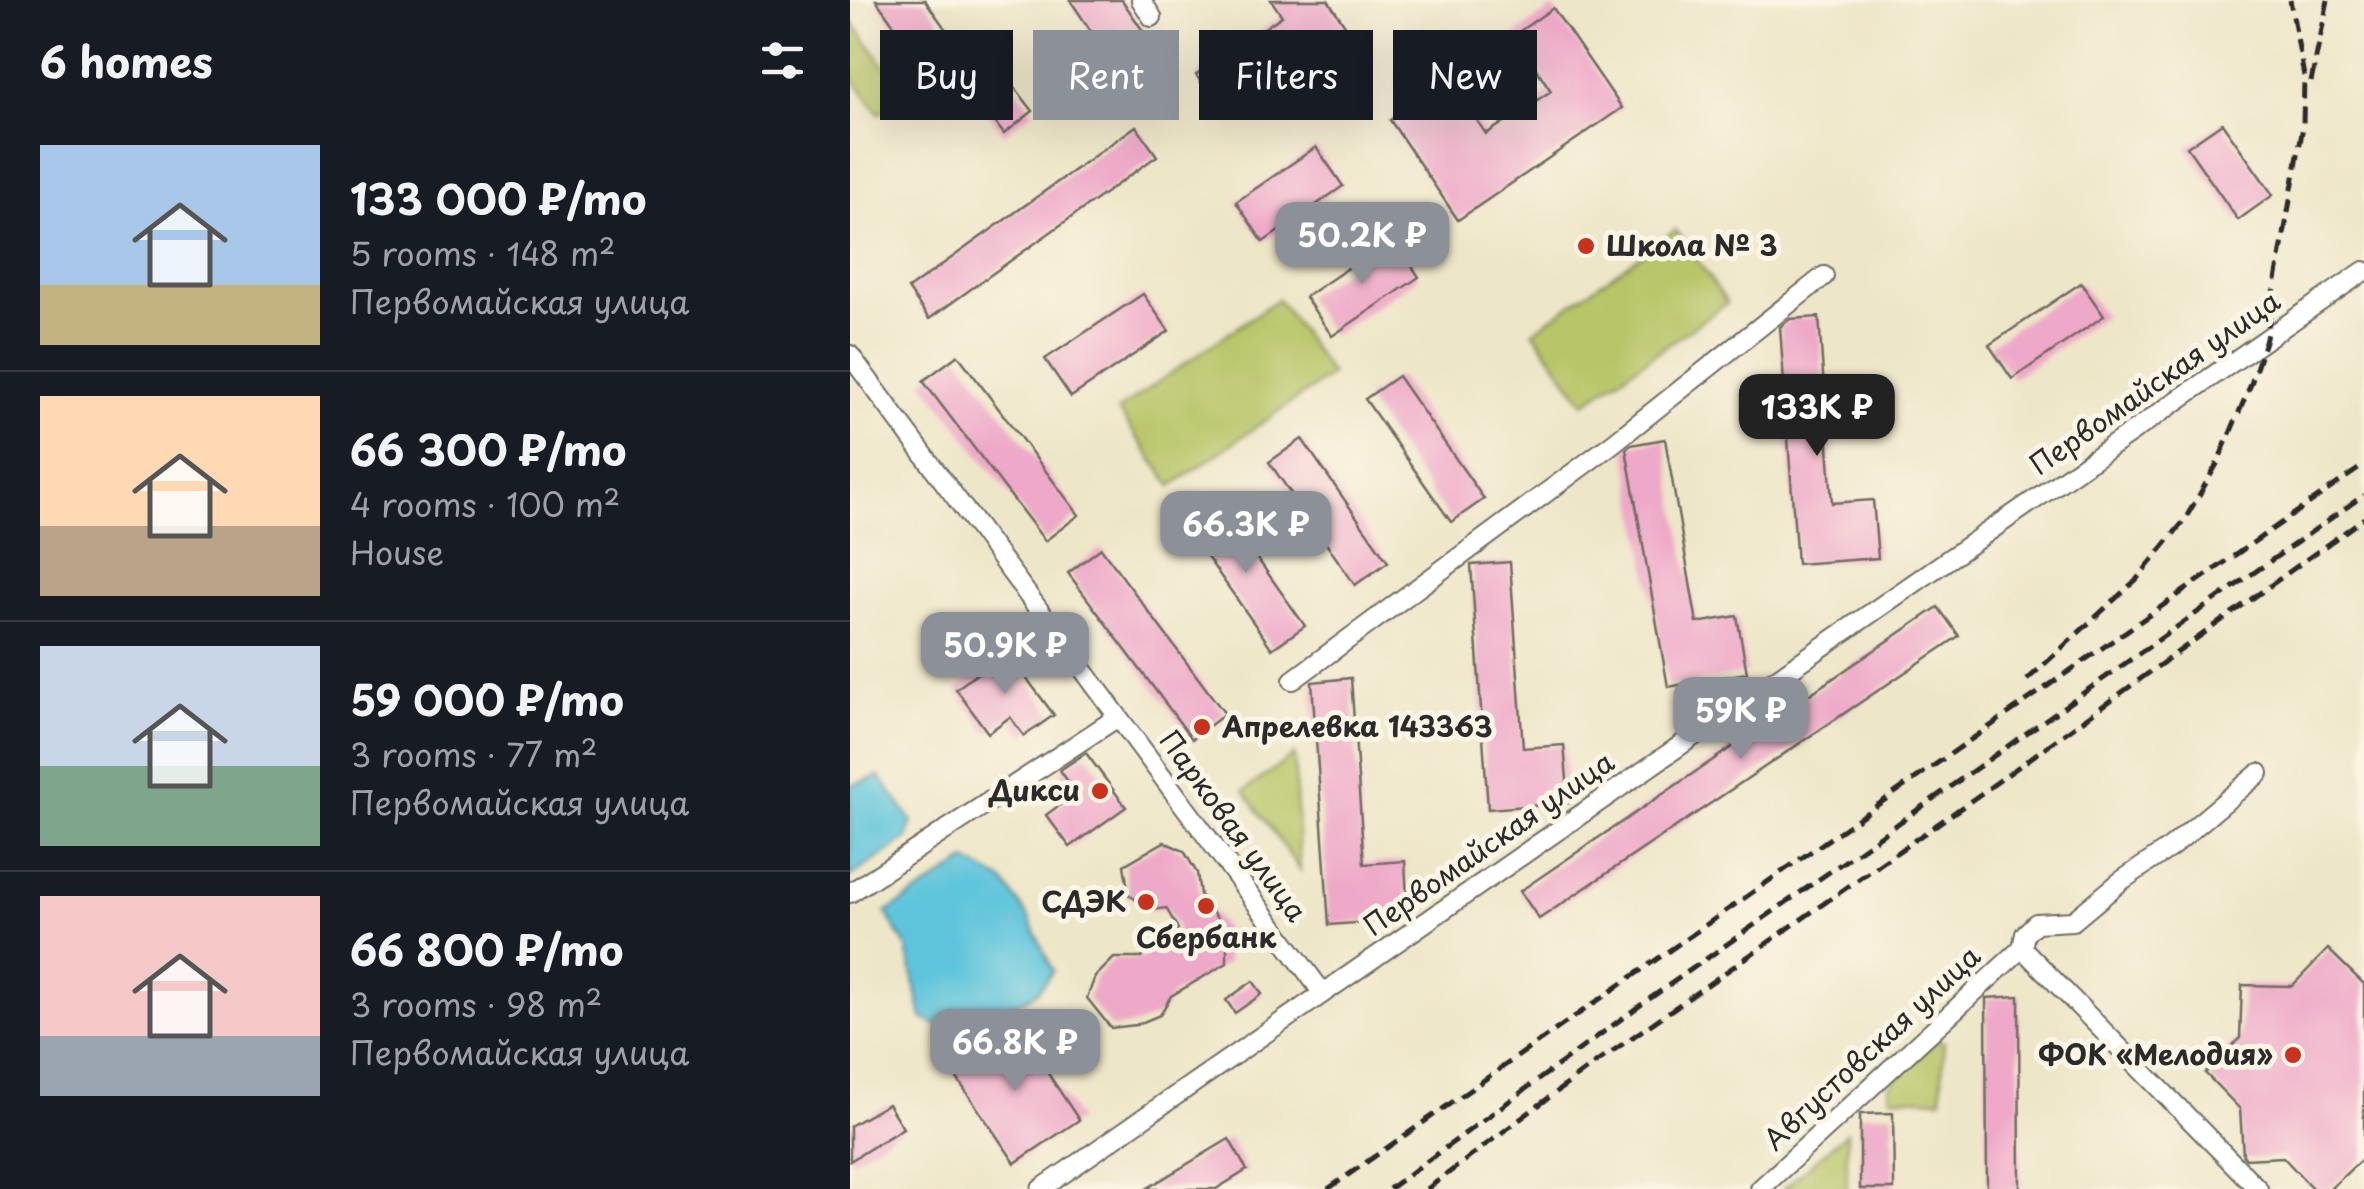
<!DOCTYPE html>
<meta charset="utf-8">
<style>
:root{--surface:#171b24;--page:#242831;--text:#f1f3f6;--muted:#9ea1a6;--line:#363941;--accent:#8c9099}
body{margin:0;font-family:"Playpen Sans",sans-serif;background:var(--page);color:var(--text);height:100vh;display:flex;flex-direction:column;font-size:38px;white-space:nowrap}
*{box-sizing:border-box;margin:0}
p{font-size:32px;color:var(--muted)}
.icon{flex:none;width:55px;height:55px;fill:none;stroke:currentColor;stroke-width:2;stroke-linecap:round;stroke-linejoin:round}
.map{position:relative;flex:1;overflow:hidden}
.sheet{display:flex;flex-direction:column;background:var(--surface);width:850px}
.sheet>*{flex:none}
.hud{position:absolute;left:30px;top:30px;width:950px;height:90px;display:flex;gap:20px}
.price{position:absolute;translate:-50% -85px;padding:0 22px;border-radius:20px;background:var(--accent);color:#fff;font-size:32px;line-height:65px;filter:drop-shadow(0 2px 5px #0008)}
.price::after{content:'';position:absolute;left:50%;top:60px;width:30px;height:22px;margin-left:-15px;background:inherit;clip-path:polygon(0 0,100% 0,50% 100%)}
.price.on{background:#222;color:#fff}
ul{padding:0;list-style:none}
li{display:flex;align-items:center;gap:30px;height:250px;padding:0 40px}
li+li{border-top:2px solid var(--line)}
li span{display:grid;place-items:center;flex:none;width:280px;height:200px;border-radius:0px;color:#555}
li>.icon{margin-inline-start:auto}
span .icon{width:120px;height:120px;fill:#fffc;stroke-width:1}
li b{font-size:42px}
h2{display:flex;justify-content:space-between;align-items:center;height:120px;padding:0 40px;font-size:42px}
.tag{padding:0 35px;border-radius:0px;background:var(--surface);box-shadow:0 10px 40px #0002;font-size:35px;line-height:90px}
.tag.on{background:var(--accent);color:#fff}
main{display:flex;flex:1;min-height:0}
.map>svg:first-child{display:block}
.green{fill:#b8c567;stroke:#727849;stroke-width:2.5}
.water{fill:#5dc4db;stroke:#447883;stroke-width:2.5}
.building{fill:#eea8c8}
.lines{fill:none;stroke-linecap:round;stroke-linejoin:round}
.street-casing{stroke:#6f6c62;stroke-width:22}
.street{stroke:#fff;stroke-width:18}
.rail{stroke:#2b2b2b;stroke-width:5;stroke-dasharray:15 8;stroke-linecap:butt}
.poi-dot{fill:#c8321e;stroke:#fcf5e5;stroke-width:4}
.labels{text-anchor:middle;stroke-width:10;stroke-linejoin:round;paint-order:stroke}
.poi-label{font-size:28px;font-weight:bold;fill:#2b2b2b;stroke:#fcf5e5;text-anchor:end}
.street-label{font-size:28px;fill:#2b2b2b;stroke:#fcf5e5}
</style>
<main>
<section class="sheet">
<h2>6 homes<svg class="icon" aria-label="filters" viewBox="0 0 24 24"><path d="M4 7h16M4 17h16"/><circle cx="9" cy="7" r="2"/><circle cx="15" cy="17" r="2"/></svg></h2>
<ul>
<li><span style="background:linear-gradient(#a9c7e8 70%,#c2b280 0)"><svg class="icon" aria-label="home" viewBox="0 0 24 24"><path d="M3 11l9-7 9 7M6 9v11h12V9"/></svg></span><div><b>133 000 ₽/mo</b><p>5 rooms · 148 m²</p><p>Первомайская улица</p></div></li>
<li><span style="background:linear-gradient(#ffd9b3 65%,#b9a48a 0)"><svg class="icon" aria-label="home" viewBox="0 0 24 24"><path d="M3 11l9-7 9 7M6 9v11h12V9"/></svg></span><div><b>66 300 ₽/mo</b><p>4 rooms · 100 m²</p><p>House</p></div></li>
<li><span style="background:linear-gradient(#c9d6e8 60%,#7fa58c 0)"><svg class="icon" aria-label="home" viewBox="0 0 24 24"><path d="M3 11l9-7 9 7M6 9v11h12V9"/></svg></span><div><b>59 000 ₽/mo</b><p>3 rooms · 77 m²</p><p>Первомайская улица</p></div></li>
<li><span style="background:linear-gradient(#f6c9c9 70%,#9aa5b1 0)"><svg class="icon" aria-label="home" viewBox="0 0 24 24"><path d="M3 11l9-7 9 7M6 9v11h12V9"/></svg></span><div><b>66 800 ₽/mo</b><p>3 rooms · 98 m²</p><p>Первомайская улица</p></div></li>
</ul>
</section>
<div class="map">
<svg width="1514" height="1189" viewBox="0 0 1514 1189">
<rect width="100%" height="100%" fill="#fcf5e5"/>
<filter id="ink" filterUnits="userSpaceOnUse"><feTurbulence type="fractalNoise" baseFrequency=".01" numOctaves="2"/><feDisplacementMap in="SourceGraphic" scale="20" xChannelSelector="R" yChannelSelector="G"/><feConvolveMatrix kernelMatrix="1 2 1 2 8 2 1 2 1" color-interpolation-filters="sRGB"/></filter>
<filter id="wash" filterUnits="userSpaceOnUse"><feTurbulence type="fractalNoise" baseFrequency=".0048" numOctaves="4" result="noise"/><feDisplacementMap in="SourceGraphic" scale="40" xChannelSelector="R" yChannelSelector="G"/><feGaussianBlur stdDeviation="2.25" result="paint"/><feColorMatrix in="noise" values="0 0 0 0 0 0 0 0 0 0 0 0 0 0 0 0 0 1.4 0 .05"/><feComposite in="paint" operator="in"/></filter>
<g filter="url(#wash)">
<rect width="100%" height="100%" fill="#eee6c8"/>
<g class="green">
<path d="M 0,19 L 56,95 L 29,114 L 0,75 Z"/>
<path d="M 826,230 L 877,303 L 734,403 L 683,331 Z"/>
<path d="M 428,299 L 481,375 L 321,486 L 268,410 Z"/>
<path d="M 444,755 L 450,870 L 394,791 Z"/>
<path d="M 1087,1040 L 1094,1042 L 1091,1099 L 1041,1097 L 1039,1086 Z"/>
<path d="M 997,1132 L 997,1189 L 933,1189 Z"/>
</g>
<g class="water">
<path d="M 29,776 L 62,821 L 57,839 L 0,877 L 0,786 Z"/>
<path d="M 117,861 L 152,880 L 178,916 L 203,971 L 187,992 L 145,1016 L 88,1026 L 72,1018 L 57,948 L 36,913 Z"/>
</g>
<g id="blocks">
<g class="building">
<path d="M 26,0 L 75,0 L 129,77 L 135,72 L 140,80 L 152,71 L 183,111 L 154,134 L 117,86 L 97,100 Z"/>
<path d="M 220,0 L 272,0 L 295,34 L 259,58 Z"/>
<path d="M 421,0 L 478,0 L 496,27 L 371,111 L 346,75 L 432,16 Z"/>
<path d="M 703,8 L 772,108 L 608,220 L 540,120 L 600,79 L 636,134 L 701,91 L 664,35 Z"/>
<path d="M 1372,123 L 1423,195 L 1388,220 L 1337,147 Z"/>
<path d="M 286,126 L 307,156 L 79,319 L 58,289 Z"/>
<path d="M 466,147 L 493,186 L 413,242 L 386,202 Z"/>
<path d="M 543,238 L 569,277 L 482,336 L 455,297 Z"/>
<path d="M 1231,283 L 1254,316 L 1162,379 L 1139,345 Z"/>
<path d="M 293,294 L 319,331 L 221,397 L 195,359 Z"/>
<path d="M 969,317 L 982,503 L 1023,500 L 1028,558 L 947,564 L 930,327 L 940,319 Z"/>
<path d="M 108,355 L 229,515 L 195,541 L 73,381 Z"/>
<path d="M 548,376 L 634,499 L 601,522 L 515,399 Z"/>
<path d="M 452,439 L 538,562 L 505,585 L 419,462 Z"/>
<path d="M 815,439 L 847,623 L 887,616 L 897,673 L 818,687 L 776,449 L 781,445 Z"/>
<path d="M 369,504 L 455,626 L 422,649 L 336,527 Z"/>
<path d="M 251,548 L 375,714 L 342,739 L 218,573 Z"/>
<path d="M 660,562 L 673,748 L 714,745 L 719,803 L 638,809 L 621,565 Z"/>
<path d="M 1088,607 L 1109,636 L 689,919 L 670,891 Z"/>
<path d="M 157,652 L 204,715 L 174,736 L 160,717 L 138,733 L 106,689 Z"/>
<path d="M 501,678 L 514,864 L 555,861 L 558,919 L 479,925 L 462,682 Z"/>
<path d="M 236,753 L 276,807 L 220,847 L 196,815 L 226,793 L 210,770 Z"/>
<path d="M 314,842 L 334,851 L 347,873 L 350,895 L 377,932 L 377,963 L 321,996 L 310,1015 L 286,1025 L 261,1028 L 237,998 L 245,977 L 264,958 L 291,958 L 328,929 L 316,908 L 302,910 L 279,895 L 274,865 Z"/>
<path d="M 1478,949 L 1514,984 L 1514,1157 L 1480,1189 L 1463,1189 L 1433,1157 L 1396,1159 L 1393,1155 L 1390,1109 L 1355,1073 L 1390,1038 L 1392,985 L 1442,986 Z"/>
<path d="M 403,981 L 412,994 L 385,1013 L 376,1000 Z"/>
<path d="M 1169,996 L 1170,1189 L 1137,1189 L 1136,998 Z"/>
<path d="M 165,1024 L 229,1120 L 165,1163 L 100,1068 Z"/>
<path d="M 38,1104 L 53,1128 L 0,1161 L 0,1126 Z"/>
<path d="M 1043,1113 L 1044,1189 L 1010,1189 L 1010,1114 Z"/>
<path d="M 379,1139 L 397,1170 L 366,1189 L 296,1189 Z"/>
</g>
</g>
</g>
<g filter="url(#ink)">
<use href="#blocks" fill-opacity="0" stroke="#6f6c62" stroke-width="2.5"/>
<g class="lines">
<defs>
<g id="street">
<path d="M 291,0 L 302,17"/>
<path d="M 0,355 L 472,992"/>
<path d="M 443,680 L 762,444 L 974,276"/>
<path d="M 0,893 L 268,717"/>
<path d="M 1172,948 L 1408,1189"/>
<path d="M 1172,948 L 1175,934 L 1186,923 L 1223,921 L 1271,881 L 1321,847 L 1409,773"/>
<path d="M 191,1189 L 1514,271"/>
<path d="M 910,1189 L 1172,948"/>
</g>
</defs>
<use href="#street" class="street-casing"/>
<use href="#street" class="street"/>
<g class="rail">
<path d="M 1461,82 L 1478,0"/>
<path d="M 1177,680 L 1286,580 L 1334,521 L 1367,464 L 1401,384 L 1416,338 L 1453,126 L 1454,76 L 1440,0"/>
<path d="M 478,1189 L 1514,465"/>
<path d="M 539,1189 L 785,1009 L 1514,495"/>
<path d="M 577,1189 L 737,1069 L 1132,793 L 1514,518"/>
</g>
</g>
</g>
<g class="poi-dot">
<circle cx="736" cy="246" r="10"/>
<circle cx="352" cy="727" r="10"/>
<circle cx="250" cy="791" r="10"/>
<circle cx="296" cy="902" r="10"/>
<circle cx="356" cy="906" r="10"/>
<circle cx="1443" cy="1055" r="10"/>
</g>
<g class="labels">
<g class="poi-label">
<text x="756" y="256" text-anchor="start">Школа № 3</text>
<text x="372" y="737" text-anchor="start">Апрелевка 143363</text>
<text x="230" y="801">Дикси</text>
<text x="276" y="912">СДЭК</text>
<text x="356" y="948" text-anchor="middle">Сбербанк</text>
<text x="1423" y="1065">ФОК «Мелодия»</text>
</g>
<g class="street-label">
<text transform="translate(1305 383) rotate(-35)" y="10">Первомайская улица</text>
<text transform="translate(383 826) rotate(54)" y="10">Парковая улица</text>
<text transform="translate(639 844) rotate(-35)" y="10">Первомайская улица</text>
<text transform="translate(1022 1048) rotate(-43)" y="10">Августовская улица</text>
</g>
</g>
</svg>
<b class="price" style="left:512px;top:287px">50.2K ₽</b>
<b class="price on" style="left:967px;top:459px">133K ₽</b>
<b class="price" style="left:396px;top:576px">66.3K ₽</b>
<b class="price" style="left:155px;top:697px">50.9K ₽</b>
<b class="price" style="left:891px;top:762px">59K ₽</b>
<b class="price" style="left:165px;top:1094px">66.8K ₽</b>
<div class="hud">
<a class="tag">Buy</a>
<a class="tag on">Rent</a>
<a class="tag">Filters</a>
<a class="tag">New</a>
</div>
</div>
</main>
